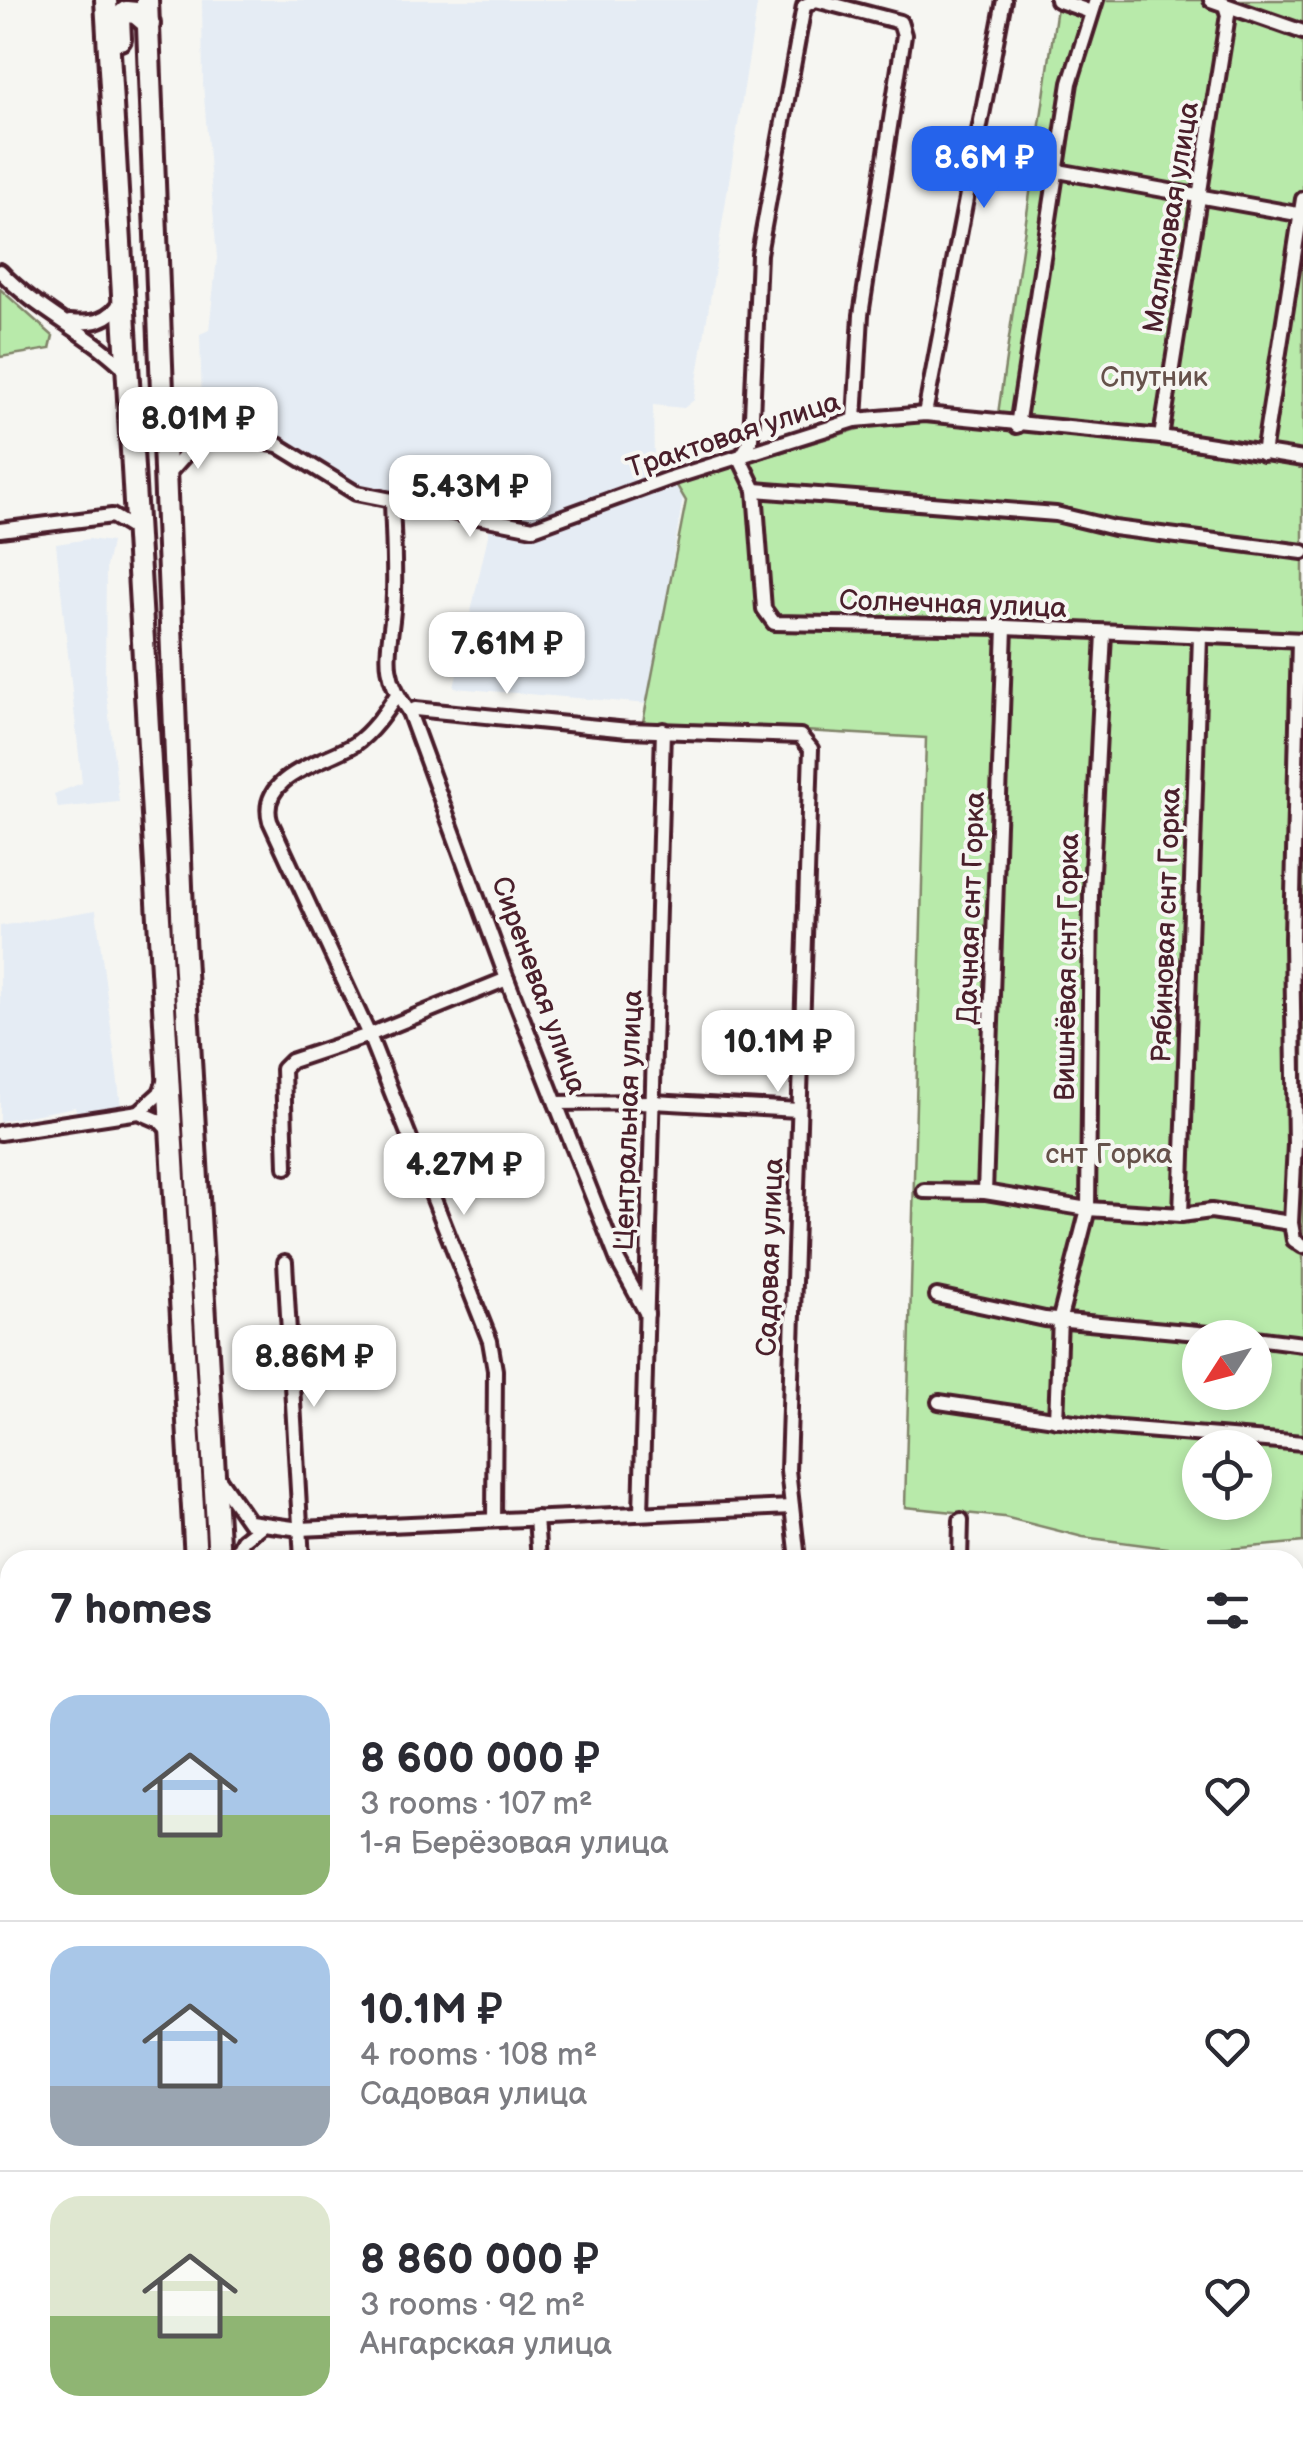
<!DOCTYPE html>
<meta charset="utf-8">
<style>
:root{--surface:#fff;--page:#f7f7f7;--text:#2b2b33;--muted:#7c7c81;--line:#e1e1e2;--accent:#2563eb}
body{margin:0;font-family:"Balsamiq Sans",sans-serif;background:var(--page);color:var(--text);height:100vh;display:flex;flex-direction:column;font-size:38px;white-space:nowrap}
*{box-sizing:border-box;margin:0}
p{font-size:32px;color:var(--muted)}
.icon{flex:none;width:55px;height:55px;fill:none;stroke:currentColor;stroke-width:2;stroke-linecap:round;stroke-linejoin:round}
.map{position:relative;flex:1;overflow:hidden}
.panel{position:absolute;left:0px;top:1550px;width:1305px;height:892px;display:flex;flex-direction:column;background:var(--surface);border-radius:30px 30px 0 0;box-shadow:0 5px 15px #0003}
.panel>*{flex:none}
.needle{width:65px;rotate:234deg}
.buttons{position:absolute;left:1182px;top:1320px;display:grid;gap:20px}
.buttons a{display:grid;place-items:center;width:90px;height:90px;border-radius:50%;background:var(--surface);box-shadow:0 5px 15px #0003;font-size:50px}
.price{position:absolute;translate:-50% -85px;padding:0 22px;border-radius:20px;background:#fff;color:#222;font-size:32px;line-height:65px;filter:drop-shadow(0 2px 5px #0008)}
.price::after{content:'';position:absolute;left:50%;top:60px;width:30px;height:22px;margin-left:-15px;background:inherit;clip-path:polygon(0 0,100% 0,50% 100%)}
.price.selected{background:var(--accent);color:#fff}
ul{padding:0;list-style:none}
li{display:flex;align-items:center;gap:30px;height:250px;padding:0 50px}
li+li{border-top:2px solid var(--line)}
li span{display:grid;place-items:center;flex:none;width:280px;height:200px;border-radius:30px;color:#555}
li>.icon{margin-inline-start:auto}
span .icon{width:120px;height:120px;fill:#fffc;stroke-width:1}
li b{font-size:42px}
h2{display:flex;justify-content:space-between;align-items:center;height:120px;padding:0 50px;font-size:42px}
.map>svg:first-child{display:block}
.built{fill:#e5ecf4}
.green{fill:#b8eaaa;stroke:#81846a;stroke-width:2.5;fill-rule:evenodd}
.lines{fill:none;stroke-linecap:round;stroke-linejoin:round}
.street-casing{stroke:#4a1f2b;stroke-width:20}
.primary-casing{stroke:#4a1f2b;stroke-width:28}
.street{stroke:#f6f6f2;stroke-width:12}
.primary{stroke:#f6f6f2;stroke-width:20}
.labels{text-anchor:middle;stroke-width:8;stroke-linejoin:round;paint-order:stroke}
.street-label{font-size:28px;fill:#4a1f2b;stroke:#f6f6f2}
.park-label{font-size:28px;fill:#66524b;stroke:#f6f6f2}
</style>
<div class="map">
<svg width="1303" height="2441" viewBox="0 0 1303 2441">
<rect width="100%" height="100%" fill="#f6f6f2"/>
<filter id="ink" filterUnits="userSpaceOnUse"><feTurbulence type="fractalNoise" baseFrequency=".01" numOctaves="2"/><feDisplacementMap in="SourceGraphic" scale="20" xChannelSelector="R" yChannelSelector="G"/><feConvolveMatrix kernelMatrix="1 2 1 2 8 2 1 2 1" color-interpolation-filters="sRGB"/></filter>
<g filter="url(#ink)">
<g class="built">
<path d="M 202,0 L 758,0 L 694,400 L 684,408 L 653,405 L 654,463 L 640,488 L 687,473 L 649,704 L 454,688 L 491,522 L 356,493 L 278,445 L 203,439 L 200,334 L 209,330 L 217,258 L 203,84 Z"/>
<path d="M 89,539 L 111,542 L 106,567 L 105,681 L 119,802 L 58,808 L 54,794 L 82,783 L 56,544 Z"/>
<path d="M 96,910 L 121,1106 L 77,1113 L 75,1107 L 0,1121 L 0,926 Z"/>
<path d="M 0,2027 L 8,2199 L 0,2200 Z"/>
</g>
<g class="green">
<path d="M 1058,0 L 1303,0 L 1303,1542 L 1197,1552 L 1083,1537 L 1004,1517 L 905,1507 L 926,738 L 643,722 L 686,501 L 676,484 L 921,410 L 998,414 ZM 1200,1338 L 1255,1338 L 1255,1392 L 1200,1392 ZM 1200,1448 L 1255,1448 L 1255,1502 L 1200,1502 Z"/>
<path d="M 0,289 L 53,336 L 50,349 L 0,357 Z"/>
<path d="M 3,1875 L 10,1875 L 9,2123 Z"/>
<path d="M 88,2432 L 182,2432 L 182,2433 L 160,2441 L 86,2441 Z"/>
<path d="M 1008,2432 L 1112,2433 L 1114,2441 L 1005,2441 Z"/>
</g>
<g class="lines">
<defs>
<g id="street">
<path d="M 1057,0 L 1091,12"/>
<path d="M 1211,0 L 1303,32"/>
<path d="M 1058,171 L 1303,215"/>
<path d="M 0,271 C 37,311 89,332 127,371"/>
<path d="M 70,322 C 91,324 110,322 121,301"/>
<path d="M 161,413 L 199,439"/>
<path d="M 925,414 L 1004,0"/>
<path d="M 1017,426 L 1070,83 L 1096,0"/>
<path d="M 1161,437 L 1228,15 L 1225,5"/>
<path d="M 199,439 L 240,438 L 278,445 L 356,493 L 533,528 L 668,479 L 855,420 L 925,414 L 1161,437 L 1303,459"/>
<path d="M 1263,454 L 1303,199"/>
<path d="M 740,459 L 751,440 L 759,254 L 804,6 L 816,0 L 900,22 L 904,35 L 861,315 L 855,420"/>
<path d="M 740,459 L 755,490 L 764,609 L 774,623 L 1005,627 L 1303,640"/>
<path d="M 165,477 L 199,439"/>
<path d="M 755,490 L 1056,514 L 1114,528 L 1303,552"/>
<path d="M 392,501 C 393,532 395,563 394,594 C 393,645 375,666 409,712"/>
<path d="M 0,530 L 112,516 L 137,531"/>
<path d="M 556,1103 L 653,1102 L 799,1110"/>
<path d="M 139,1112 L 160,1093 L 165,1080"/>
<path d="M 0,1133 L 139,1112 L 160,1121 L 171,1133"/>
<path d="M 286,1167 L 283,1069 L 291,1061 L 369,1035 L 270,821 C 257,775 326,762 355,744 C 372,732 385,713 396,696"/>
<path d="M 924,1191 L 985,1192 L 1088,1209 L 1181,1215 L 1211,1211 L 1291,1223 L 1294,1240 L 1303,1246"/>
<path d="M 985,1192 L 1005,627"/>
<path d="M 1181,1215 L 1200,636"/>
<path d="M 1291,1223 L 1295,1144 L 1292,938 L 1299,640"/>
<path d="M 285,1262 L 302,1560"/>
<path d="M 937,1296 L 1045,1319 L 1252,1338"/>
<path d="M 647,1314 L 618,1261 L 507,979 L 409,712 L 415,709 L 628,730 L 800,736 L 811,749 L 788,1470 L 798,1560"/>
<path d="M 1255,1338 L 1303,1344"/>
<path d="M 939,1402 L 1108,1427 L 1303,1443"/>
<path d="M 1056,1420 L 1060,1318 L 1088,1209 L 1091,892 L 1104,633"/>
<path d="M 219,1479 L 249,1522 L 300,1529 L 792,1507"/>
<path d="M 641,1513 L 663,730"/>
<path d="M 536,1518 L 539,1560"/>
<path d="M 494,1520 L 495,1370 L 490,1341 L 369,1035 L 507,979"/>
<path d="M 233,1560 L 243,1540 L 261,1526"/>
<path d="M 960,1560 L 961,1520"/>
<path d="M 1295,1675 L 1303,1676"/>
<path d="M 1295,1707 L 1303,1704"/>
<path d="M 0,1859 L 10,1858"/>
<path d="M 1295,2191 L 1303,2192"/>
<path d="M 1295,2330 L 1303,2330"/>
<path d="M 342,2432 L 343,2441"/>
<path d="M 490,2432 L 491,2441"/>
<path d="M 794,2432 L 794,2441"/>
<path d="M 1123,2432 L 1124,2441"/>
<path d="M 1160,2432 L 1162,2441"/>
<path d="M 1000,2441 L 1002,2432"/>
</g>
<g id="primary">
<path d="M 106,0 L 196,1560"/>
<path d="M 147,0 L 183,938 L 219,1560"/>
<path d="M 120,39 L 119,18 L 126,12 L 136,13 L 149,24"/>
<path d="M 241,2432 L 241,2441"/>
<path d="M 267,2441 L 267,2432"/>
</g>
</defs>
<use href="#street" class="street-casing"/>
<use href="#primary" class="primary-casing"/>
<use href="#street" class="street"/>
<use href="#primary" class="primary"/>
</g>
</g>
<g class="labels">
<g class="street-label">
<text transform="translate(1170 217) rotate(-81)" y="10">Малиновая улица</text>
<text transform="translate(733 434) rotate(-18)" y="10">Трактовая улица</text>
<text transform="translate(953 603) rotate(2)" y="10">Солнечная улица</text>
<text transform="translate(970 908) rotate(-88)" y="10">Дачная снт Горка</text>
<text transform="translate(1165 925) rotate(-88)" y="10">Рябиновая снт Горка</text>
<text transform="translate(1066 967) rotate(-89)" y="10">Вишнёвая снт Горка</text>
<text transform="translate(540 985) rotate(70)" y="10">Сиреневая улица</text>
<text transform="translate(627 1120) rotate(-88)" y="10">Центральная улица</text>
<text transform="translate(769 1257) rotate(-88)" y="10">Садовая улица</text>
</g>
<g class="park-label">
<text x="1154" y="386">Спутник</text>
<text x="1109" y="1163">снт Горка</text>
</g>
</g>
</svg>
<div class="buttons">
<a><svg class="needle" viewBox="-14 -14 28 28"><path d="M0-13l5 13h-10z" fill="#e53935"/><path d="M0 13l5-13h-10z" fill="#7c7c81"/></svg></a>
<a><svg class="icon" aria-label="locate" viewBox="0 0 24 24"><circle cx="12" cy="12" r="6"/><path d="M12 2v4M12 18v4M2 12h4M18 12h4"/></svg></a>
</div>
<b class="price selected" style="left:984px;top:211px">8.6M ₽</b>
<b class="price" style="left:198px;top:472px">8.01M ₽</b>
<b class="price" style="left:470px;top:540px">5.43M ₽</b>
<b class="price" style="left:507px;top:697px">7.61M ₽</b>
<b class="price" style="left:778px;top:1095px">10.1M ₽</b>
<b class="price" style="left:464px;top:1218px">4.27M ₽</b>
<b class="price" style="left:314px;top:1410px">8.86M ₽</b>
<section class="panel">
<h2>7 homes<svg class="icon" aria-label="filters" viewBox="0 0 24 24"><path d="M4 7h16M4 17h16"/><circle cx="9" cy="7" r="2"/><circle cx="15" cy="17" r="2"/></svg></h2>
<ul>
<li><span style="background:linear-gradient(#a9c7e8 60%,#8fb573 0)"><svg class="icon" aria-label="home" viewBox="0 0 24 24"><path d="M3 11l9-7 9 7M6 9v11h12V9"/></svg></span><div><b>8 600 000 ₽</b><p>3 rooms · 107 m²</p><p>1-я Берёзовая улица</p></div><svg class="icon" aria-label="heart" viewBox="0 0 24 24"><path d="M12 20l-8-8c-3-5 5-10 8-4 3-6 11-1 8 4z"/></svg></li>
<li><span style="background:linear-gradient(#a9c7e8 70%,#9aa5b1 0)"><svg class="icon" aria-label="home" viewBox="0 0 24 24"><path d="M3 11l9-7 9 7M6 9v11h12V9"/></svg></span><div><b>10.1M ₽</b><p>4 rooms · 108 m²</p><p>Садовая улица</p></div><svg class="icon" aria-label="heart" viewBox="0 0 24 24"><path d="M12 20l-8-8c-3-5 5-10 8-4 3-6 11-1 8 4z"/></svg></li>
<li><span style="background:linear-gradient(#dfe7d0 60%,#8fb573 0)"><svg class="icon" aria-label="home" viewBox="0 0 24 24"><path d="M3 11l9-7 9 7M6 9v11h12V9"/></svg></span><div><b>8 860 000 ₽</b><p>3 rooms · 92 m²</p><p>Ангарская улица</p></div><svg class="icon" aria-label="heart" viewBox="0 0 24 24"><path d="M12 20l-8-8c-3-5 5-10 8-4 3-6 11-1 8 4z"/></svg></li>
</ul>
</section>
</div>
